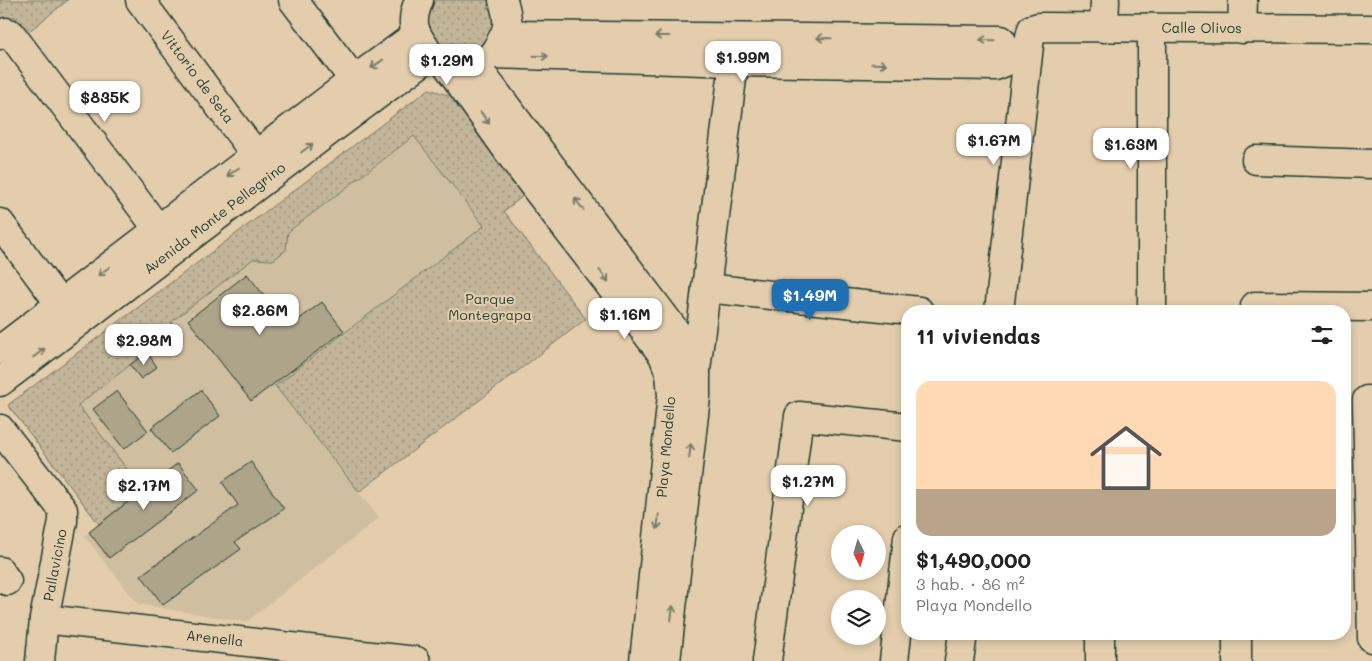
<!DOCTYPE html>
<html lang="es">
<meta charset="utf-8">
<style>
:root{--surface:#fff;--page:#f6f6f6;--text:#222;--muted:#767676;--line:#e0e0e0;--accent:#1f6fb2}
body{margin:0;font-family:Mali,sans-serif;background:var(--page);color:var(--text);height:100vh;display:flex;flex-direction:column;font-size:19px;white-space:nowrap}
*{box-sizing:border-box;margin:0}
p{font-size:16px;color:var(--muted)}
.icon{flex:none;width:28px;height:28px;fill:none;stroke:currentColor;stroke-width:2;stroke-linecap:round;stroke-linejoin:round}
.map{position:relative;flex:1;overflow:hidden}
.sheet{position:absolute;left:901px;top:305px;width:450px;height:335px;display:flex;flex-direction:column;background:var(--surface);border-radius:20px;box-shadow:0 2px 8px #0003}
.sheet>*{flex:none}
.needle{width:32px;rotate:175deg}
.controls{position:absolute;left:831px;top:525px;display:grid;gap:10px}
.controls a{display:grid;place-items:center;width:55px;height:55px;border-radius:50%;background:var(--surface);box-shadow:0 2px 8px #0003;font-size:25px}
.price{position:absolute;translate:-50% -42px;padding:0 11px;border-radius:10px;background:#fff;color:#222;font-size:16px;line-height:32px;filter:drop-shadow(0 1px 2px #0008)}
.price::after{content:'';position:absolute;left:50%;top:30px;width:15px;height:11px;margin-left:-8px;background:inherit;clip-path:polygon(0 0,100% 0,50% 100%)}
.price.on{background:var(--accent);color:#fff}
ul{padding:0;list-style:none}
li{display:grid;align-content:center;gap:10px;height:265px;padding:0 15px}
li+li{border-top:1px solid var(--line)}
li span{display:grid;place-items:center;height:155px;border-radius:15px;color:#555}
li>.icon{margin-inline-start:auto}
span .icon{width:90px;height:90px;fill:#fffc;stroke-width:1}
li b{font-size:21px}
h2{display:flex;justify-content:space-between;align-items:center;height:60px;padding:0 15px;font-size:21px}
.map>svg:first-child{display:block}
.built{fill:#cfbea0}
.park{fill:url(#park-dots);stroke:#717966}
.building{fill:#ada48a;stroke:#1f3d34}
.lines{fill:none;stroke-linecap:round;stroke-linejoin:round}
.minor-casing{stroke:#1f3d34;stroke-width:31}
.minor{stroke:#e3cdac;stroke-width:28}
.oneway{stroke:#777e6a}
.labels{text-anchor:middle;stroke-width:4;stroke-linejoin:round;paint-order:stroke}
.street-label{font-size:14px;fill:#1f3d34;stroke:#e3cdac}
.park-label{font-size:14px;fill:#274339;stroke:#e3cdac}
</style>
<div class="map">
<svg width="1372" height="661" viewBox="0 0 1372 661">
<defs>
<pattern id="park-dots" width="8" height="8" patternUnits="userSpaceOnUse" patternTransform="scale(1.25)"><rect width="8" height="8" fill="#c3b599"/><path d="M2 2h.1M6 6h.1" fill="none" stroke="#9e947e" stroke-width="1.8" stroke-linecap="round"/></pattern>
</defs>
<rect width="100%" height="100%" fill="#e3cdac"/>
<filter id="ink" filterUnits="userSpaceOnUse"><feTurbulence type="fractalNoise" baseFrequency=".02" numOctaves="2"/><feDisplacementMap in="SourceGraphic" scale="10" xChannelSelector="R" yChannelSelector="G"/><feConvolveMatrix kernelMatrix="1 2 1 2 8 2 1 2 1" color-interpolation-filters="sRGB"/></filter>
<g filter="url(#ink)">
<path class="built" d="M 414,136 L 484,226 L 275,386 L 379,518 L 246,622 L 138,604 L 84,536 L 143,490 L 77,406 L 177,329 L 171,322 L 253,259 L 273,260 L 288,233 Z"/>
<g class="park">
<path d="M 0,0 L 68,0 L 27,33 L 14,16 L 0,27 Z"/>
<path d="M 429,0 L 489,0 L 494,6 L 497,18 L 483,52 L 471,58 L 458,60 L 447,58 L 428,43 L 424,10 Z"/>
<path d="M 429,89 L 451,96 L 527,193 L 504,211 L 586,319 L 359,492 L 275,386 L 484,226 L 414,136 L 288,232 L 286,250 L 273,260 L 253,259 L 171,322 L 177,329 L 78,405 L 143,490 L 99,524 L 8,405 Z"/>
</g>
<g class="building">
<path d="M 247,274 L 289,327 L 322,302 L 344,331 L 251,401 L 188,320 Z"/>
<path d="M 147,352 L 157,367 L 141,379 L 130,365 Z"/>
<path d="M 201,390 L 220,416 L 171,453 L 151,428 Z"/>
<path d="M 117,391 L 148,431 L 124,449 L 93,409 Z"/>
<path d="M 251,462 L 284,509 L 235,542 L 241,549 L 163,605 L 141,575 L 238,505 L 222,482 Z"/>
<path d="M 178,463 L 199,490 L 109,558 L 89,532 Z"/>
</g>
<g class="lines">
<defs>
<g id="minor">
<path id="s1" d="M 140,0 L 256,155"/>
<path d="M 293,0 L 354,80"/>
<path d="M 419,0 C 410,22 413,31 426,49"/>
<path d="M 1104,28 L 1105,0"/>
<path d="M 1242,29 L 1243,0"/>
<path d="M 0,35 L 6,32 L 11,34 L 170,245"/>
<path d="M 496,50 C 509,29 510,24 503,0"/>
<path d="M 493,54 L 734,62 L 995,66 L 1005,62 L 1007,50 L 1001,40 L 505,35"/>
<path d="M 447,65 L 518,165 L 663,355 L 670,374 L 672,395 L 644,661"/>
<path d="M 475,65 L 688,348 L 696,372 L 696,397 L 666,661"/>
<path d="M 1256,160 L 1372,164"/>
<path d="M 0,223 L 60,304"/>
<path d="M 706,288 L 919,311"/>
<path d="M 1255,306 L 1372,307"/>
<path id="s2" d="M 999,311 L 1030,37 L 1032,29 L 1039,27 L 1372,29"/>
<path d="M 1152,311 L 1152,28"/>
<path d="M 0,350 L 354,80 L 416,35"/>
<path d="M 696,370 L 734,62 L 734,43"/>
<path id="s3" d="M 0,382 C 143,274 285,162 430,56"/>
<path d="M 1367,400 L 1372,638"/>
<path d="M 0,429 L 63,510 L 63,521 L 44,619 L 40,661"/>
<path d="M 0,571 L 7,581"/>
<path id="s4" d="M 44,619 L 416,661"/>
<path d="M 1100,634 L 1100,661"/>
<path d="M 1237,634 L 1237,661"/>
<path d="M 767,661 L 799,416 L 908,427"/>
<path d="M 894,661 L 908,537"/>
<path d="M 959,661 L 963,634"/>
</g>
</defs>
<use href="#minor" class="minor-casing"/>
<use href="#minor" class="minor"/>
</g>
<defs><path id="oneway-shaft" d="M-6 0H5M1.5-3L5.5 0L1.5 3" fill="none" stroke-width="1.6" stroke-linecap="round" stroke-linejoin="round" transform="scale(1.25)"/></defs>
<g class="oneway">
<use href="#oneway-shaft" transform="translate(662 36) rotate(-180)"/>
<use href="#oneway-shaft" transform="translate(824 38) rotate(-179)"/>
<use href="#oneway-shaft" transform="translate(987 40) rotate(-179)"/>
<use href="#oneway-shaft" transform="translate(541 56) rotate(2)"/>
<use href="#oneway-shaft" transform="translate(377 64) rotate(144)"/>
<use href="#oneway-shaft" transform="translate(879 64) rotate(1)"/>
<use href="#oneway-shaft" transform="translate(485 118) rotate(55)"/>
<use href="#oneway-shaft" transform="translate(307 148) rotate(-37)"/>
<use href="#oneway-shaft" transform="translate(233 172) rotate(143)"/>
<use href="#oneway-shaft" transform="translate(579 204) rotate(-127)"/>
<use href="#oneway-shaft" transform="translate(104 271) rotate(143)"/>
<use href="#oneway-shaft" transform="translate(604 276) rotate(53)"/>
<use href="#oneway-shaft" transform="translate(39 353) rotate(-37)"/>
<use href="#oneway-shaft" transform="translate(690 451) rotate(-83)"/>
<use href="#oneway-shaft" transform="translate(658 522) rotate(96)"/>
<use href="#oneway-shaft" transform="translate(672 613) rotate(-83)"/>
</g>
</g>
<g class="labels">
<g class="street-label">
<text dy="5" stroke="none"><textPath href="#s2" startOffset="454">Calle Olivos</textPath></text>
<text dy="5" stroke="none"><textPath href="#s1" startOffset="96">Vittorio de Seta</textPath></text>
<text dy="5" stroke="none"><textPath href="#s3" startOffset="270">Avenida Monte Pellegrino</textPath></text>
<text transform="translate(666 447) rotate(-85)" y="5">Playa Mondello</text>
<text transform="translate(55 565) rotate(-79)" y="5">Pallavicino</text>
<text dy="5" stroke="none"><textPath href="#s4" startOffset="172">Arenella</textPath></text>
</g>
<g class="park-label">
<text x="490" y="304">Parque<tspan x="490" dy="16">Montegrapa</tspan></text>
</g>
</g>
</svg>
<div class="controls">
<a><svg class="needle" viewBox="-14 -14 28 28"><path d="M0-13l5 13h-10z" fill="#e53935"/><path d="M0 13l5-13h-10z" fill="#767676"/></svg></a>
<a><svg class="icon" aria-label="layers" viewBox="0 0 24 24"><path d="M12 4l9 5-9 5-9-5zM3 14l9 5 9-5"/></svg></a>
</div>
<b class="price" style="left:743px;top:83px">$1.99M</b>
<b class="price" style="left:447px;top:86px">$1.29M</b>
<b class="price" style="left:105px;top:123px">$835K</b>
<b class="price" style="left:994px;top:166px">$1.67M</b>
<b class="price" style="left:1131px;top:170px">$1.63M</b>
<b class="price on" style="left:810px;top:321px">$1.49M</b>
<b class="price" style="left:260px;top:336px">$2.86M</b>
<b class="price" style="left:625px;top:340px">$1.16M</b>
<b class="price" style="left:144px;top:366px">$2.98M</b>
<b class="price" style="left:808px;top:507px">$1.27M</b>
<b class="price" style="left:144px;top:511px">$2.17M</b>
<section class="sheet">
<h2>11 viviendas<svg class="icon" aria-label="filters" viewBox="0 0 24 24"><path d="M4 7h16M4 17h16"/><circle cx="9" cy="7" r="2"/><circle cx="15" cy="17" r="2"/></svg></h2>
<ul>
<li><span style="background:linear-gradient(#ffd9b3 70%,#b9a48a 0)"><svg class="icon" aria-label="home" viewBox="0 0 24 24"><path d="M3 11l9-7 9 7M6 9v11h12V9"/></svg></span><div><b>$1,490,000</b><p>3 hab. · 86 m²</p><p>Playa Mondello</p></div></li>
</ul>
</section>
</div>
